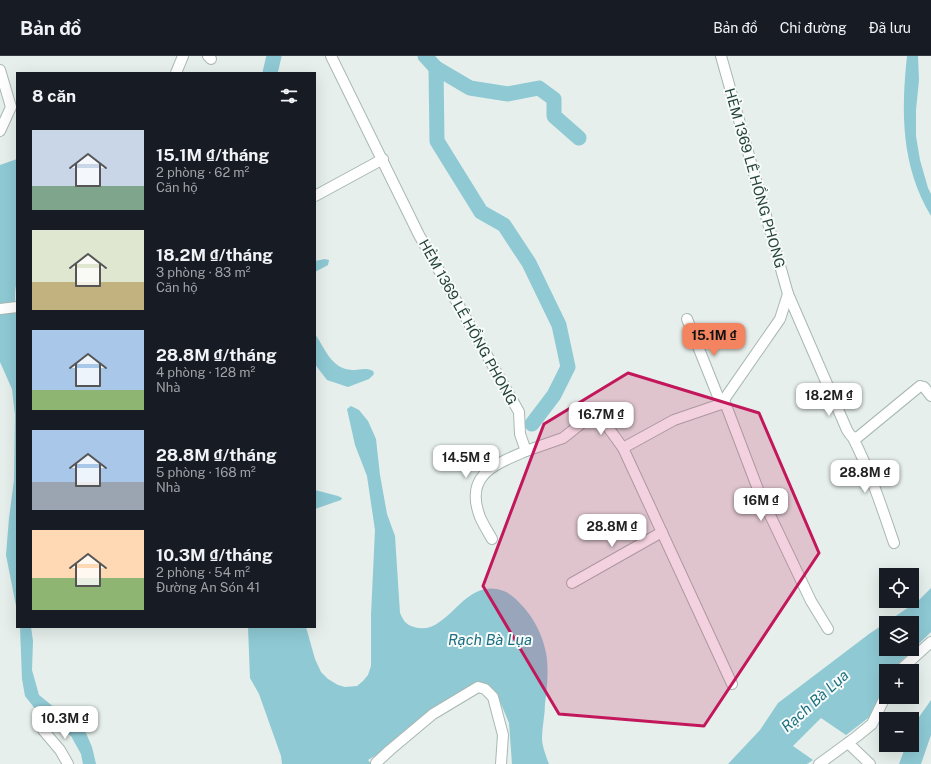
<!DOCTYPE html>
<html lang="vi">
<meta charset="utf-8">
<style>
:root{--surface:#171b24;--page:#242831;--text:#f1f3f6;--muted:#9ea1a6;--line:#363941;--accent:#f4845f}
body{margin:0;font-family:"Public Sans",sans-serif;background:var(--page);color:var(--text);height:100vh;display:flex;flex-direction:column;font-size:15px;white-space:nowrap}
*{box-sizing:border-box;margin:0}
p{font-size:13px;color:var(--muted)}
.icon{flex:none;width:22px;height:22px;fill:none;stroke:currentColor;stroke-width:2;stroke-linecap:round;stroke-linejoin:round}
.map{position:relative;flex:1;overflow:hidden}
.side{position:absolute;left:16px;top:16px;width:300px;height:556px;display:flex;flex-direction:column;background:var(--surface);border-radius:0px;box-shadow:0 4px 16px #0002}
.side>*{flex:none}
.buttons{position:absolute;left:879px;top:512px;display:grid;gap:8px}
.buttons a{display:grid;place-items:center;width:40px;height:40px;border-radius:0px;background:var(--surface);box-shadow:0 4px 16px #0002;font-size:20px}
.price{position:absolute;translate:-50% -34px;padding:0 9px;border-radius:8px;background:#fff;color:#222;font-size:13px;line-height:26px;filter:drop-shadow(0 1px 2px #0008)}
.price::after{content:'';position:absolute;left:50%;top:24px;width:12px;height:9px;margin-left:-6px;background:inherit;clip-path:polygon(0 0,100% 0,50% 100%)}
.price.active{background:var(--accent);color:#111}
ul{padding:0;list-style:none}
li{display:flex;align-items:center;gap:12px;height:100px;padding:0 16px}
li span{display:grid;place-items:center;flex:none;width:112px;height:80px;border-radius:0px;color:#555}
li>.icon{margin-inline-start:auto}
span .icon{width:48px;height:48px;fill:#fffc;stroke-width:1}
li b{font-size:17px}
h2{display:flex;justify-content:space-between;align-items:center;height:48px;padding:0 16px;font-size:17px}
header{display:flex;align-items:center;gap:24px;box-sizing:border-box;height:56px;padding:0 20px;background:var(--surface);border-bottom:1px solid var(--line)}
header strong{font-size:19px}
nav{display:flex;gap:22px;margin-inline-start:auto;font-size:14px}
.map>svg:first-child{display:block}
.water{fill:#8ec9d4;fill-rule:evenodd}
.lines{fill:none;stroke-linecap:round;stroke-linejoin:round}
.river{stroke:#8ec9d4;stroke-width:15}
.minor-casing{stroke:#a8b8b2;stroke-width:12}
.minor{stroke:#fff;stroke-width:10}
.marked{fill:#c2185b;fill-opacity:0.2;stroke:#c2185b;stroke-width:3;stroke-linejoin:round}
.labels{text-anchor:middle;stroke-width:4;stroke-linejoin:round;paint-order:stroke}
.street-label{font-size:14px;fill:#24423a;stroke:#f7fbf9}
.water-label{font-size:15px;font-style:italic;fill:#1c6f80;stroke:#f7fbf9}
</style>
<header>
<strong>Bản đồ</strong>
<nav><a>Bản đồ</a><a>Chỉ đường</a><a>Đã lưu</a></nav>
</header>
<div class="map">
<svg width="931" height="708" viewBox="0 0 931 708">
<rect width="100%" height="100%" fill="#e6efeb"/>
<g class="water">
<path d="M 907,0 L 918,0 L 919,24 L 916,54 L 916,80 L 920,104 L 928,132 L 931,138 L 931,160 C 901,110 901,56 907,0 Z"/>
<path d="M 17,103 L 17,224 C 14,237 15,248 17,261 L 17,555 L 6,499 L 9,462 L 14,424 L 15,359 L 12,333 L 0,306 L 0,109 Z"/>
<path d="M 325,203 L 329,204 L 328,209 L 315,216 L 315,205 Z"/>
<path d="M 315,278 C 325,292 331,313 352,314 C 360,314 366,311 373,315 L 374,318 L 369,323 L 348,331 L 327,324 L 317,311 L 315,308 Z"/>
<path d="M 351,350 L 359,354 L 368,365 L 376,383 L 380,419 L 387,458 L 395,480 L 400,557 C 403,564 406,569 414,571 C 447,581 461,526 497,533 C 501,534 505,535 508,537 C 527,550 542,574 546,597 C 549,612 547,633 545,648 C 545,659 542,671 542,682 C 542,690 546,700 549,708 L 512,708 L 509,667 L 499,643 L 494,634 L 486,631 L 469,631 L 432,652 L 378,698 L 368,704 L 371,708 L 282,708 L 281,700 L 259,638 L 250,622 L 248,571 L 306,571 L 315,603 L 321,616 L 328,623 L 338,629 L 345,631 L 357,630 L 363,625 L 368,619 L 371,610 L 371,559 L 375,474 L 367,420 L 355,389 L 347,353 Z"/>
<path d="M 315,434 L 338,440 L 342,442 L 341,444 L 315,453 Z"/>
<path d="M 931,532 L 931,576 L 898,608 L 894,615 L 886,615 L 886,631 L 872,659 L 846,679 L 821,662 L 793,690 L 813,704 L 807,708 L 728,708 L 760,674 L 778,647 L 869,578 L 918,545 ZM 886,567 L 912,567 L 912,593 L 886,593 Z"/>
<path d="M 20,571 L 31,571 L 33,585 L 32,614 L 39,639 L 55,652 L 72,663 L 86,677 L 92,691 L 96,708 L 83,708 L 81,698 L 71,680 L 40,659 L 25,640 L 22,623 Z"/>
<path d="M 931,644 L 931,679 L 921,708 L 899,708 L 906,689 L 912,689 L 912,675 L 917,664 Z"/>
</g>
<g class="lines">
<g class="river">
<path d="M 425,0 L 436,12 L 470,32 L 508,38 L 539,32 L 554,43 L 554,60 L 579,82"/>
<path d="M 436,12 L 437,85 L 481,156 L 504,169 L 529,207 L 559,269 L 568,311 L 554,339 L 532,368"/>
<path d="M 270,17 L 274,0"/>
</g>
<defs>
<g id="minor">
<path d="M 208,0 L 211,3"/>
<path d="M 331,0 L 419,179 L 519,356 L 520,378 L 526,395 L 563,382 L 592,359 L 602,363 L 623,392 L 674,364 L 721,348 L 780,263 L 788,238 L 721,0"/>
<path d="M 0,14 L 11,51 L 0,75"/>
<path d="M 176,17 L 183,0"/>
<path d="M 315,140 L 383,103"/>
<path d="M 788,238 L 847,374 C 850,379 851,382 858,381 L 920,330 L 924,331 L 931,340"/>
<path d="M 0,253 L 17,251"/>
<path d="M 687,263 L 721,348"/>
<path d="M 724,344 L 759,436 L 811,545 L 828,573"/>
<path d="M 853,382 C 870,415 882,452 894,487"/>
<path d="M 623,392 L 732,628"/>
<path d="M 492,483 C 488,476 483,468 480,461 C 464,419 494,409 526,395"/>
<path d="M 572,527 L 662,476"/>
<path d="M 899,615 L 931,586"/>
<path d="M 43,674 L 60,694 L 68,708"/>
<path d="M 848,687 L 870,708"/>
<path d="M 377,708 L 376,707 L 390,694 L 433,658 L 478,631 L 485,633 L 493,641 L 503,679 L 501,708"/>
<path d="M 819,708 L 856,681 L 872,668 L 886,639"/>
</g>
</defs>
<use href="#minor" class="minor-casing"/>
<use href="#minor" class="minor"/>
</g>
<path class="marked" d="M 628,317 L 759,357 L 819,497 L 704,670 L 559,658 L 483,530 L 544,368 Z"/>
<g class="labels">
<g class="street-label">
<text transform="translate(755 122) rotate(74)" y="5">HẺM 1369 LÊ HỒNG PHONG</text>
<text transform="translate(468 266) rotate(61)" y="5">HẺM 1369 LÊ HỒNG PHONG</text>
</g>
<g class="water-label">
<text x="490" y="589">Rạch Bà Lụa</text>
<text transform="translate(815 645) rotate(-42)" y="5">Rạch Bà Lụa</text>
</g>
</g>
</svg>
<div class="buttons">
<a><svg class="icon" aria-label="locate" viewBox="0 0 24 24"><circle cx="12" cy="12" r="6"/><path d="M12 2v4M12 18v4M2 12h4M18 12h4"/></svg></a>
<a><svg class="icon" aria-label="layers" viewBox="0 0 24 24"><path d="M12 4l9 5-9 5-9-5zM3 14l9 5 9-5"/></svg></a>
<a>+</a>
<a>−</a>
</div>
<b class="price active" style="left:714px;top:301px">15.1M ₫</b>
<b class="price" style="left:829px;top:361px">18.2M ₫</b>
<b class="price" style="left:601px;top:380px">16.7M ₫</b>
<b class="price" style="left:466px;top:423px">14.5M ₫</b>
<b class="price" style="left:865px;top:438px">28.8M ₫</b>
<b class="price" style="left:761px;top:466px">16M ₫</b>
<b class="price" style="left:612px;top:492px">28.8M ₫</b>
<b class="price" style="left:65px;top:684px">10.3M ₫</b>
<section class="side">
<h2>8 căn<svg class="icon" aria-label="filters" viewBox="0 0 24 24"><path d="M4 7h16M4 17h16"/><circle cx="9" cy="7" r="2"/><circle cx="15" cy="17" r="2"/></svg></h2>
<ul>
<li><span style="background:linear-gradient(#c9d6e8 70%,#7fa58c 0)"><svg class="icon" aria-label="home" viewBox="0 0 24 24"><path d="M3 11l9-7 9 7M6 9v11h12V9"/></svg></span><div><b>15.1M ₫/tháng</b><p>2 phòng · 62 m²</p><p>Căn hộ</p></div></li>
<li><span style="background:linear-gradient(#dfe7d0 65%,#c2b280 0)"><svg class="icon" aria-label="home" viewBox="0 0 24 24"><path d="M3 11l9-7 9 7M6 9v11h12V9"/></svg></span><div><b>18.2M ₫/tháng</b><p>3 phòng · 83 m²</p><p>Căn hộ</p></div></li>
<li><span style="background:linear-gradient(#a9c7e8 75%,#8fb573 0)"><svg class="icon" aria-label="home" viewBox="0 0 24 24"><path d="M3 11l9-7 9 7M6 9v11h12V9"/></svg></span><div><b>28.8M ₫/tháng</b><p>4 phòng · 128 m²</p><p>Nhà</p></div></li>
<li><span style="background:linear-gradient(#a9c7e8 65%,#9aa5b1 0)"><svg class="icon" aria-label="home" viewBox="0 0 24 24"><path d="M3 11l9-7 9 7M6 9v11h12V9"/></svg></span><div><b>28.8M ₫/tháng</b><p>5 phòng · 168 m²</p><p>Nhà</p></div></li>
<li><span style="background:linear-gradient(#ffd9b3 60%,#8fb573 0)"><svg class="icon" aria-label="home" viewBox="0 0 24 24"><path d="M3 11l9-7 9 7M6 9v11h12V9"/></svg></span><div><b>10.3M ₫/tháng</b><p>2 phòng · 54 m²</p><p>Đường An Són 41</p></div></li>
</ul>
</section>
</div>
